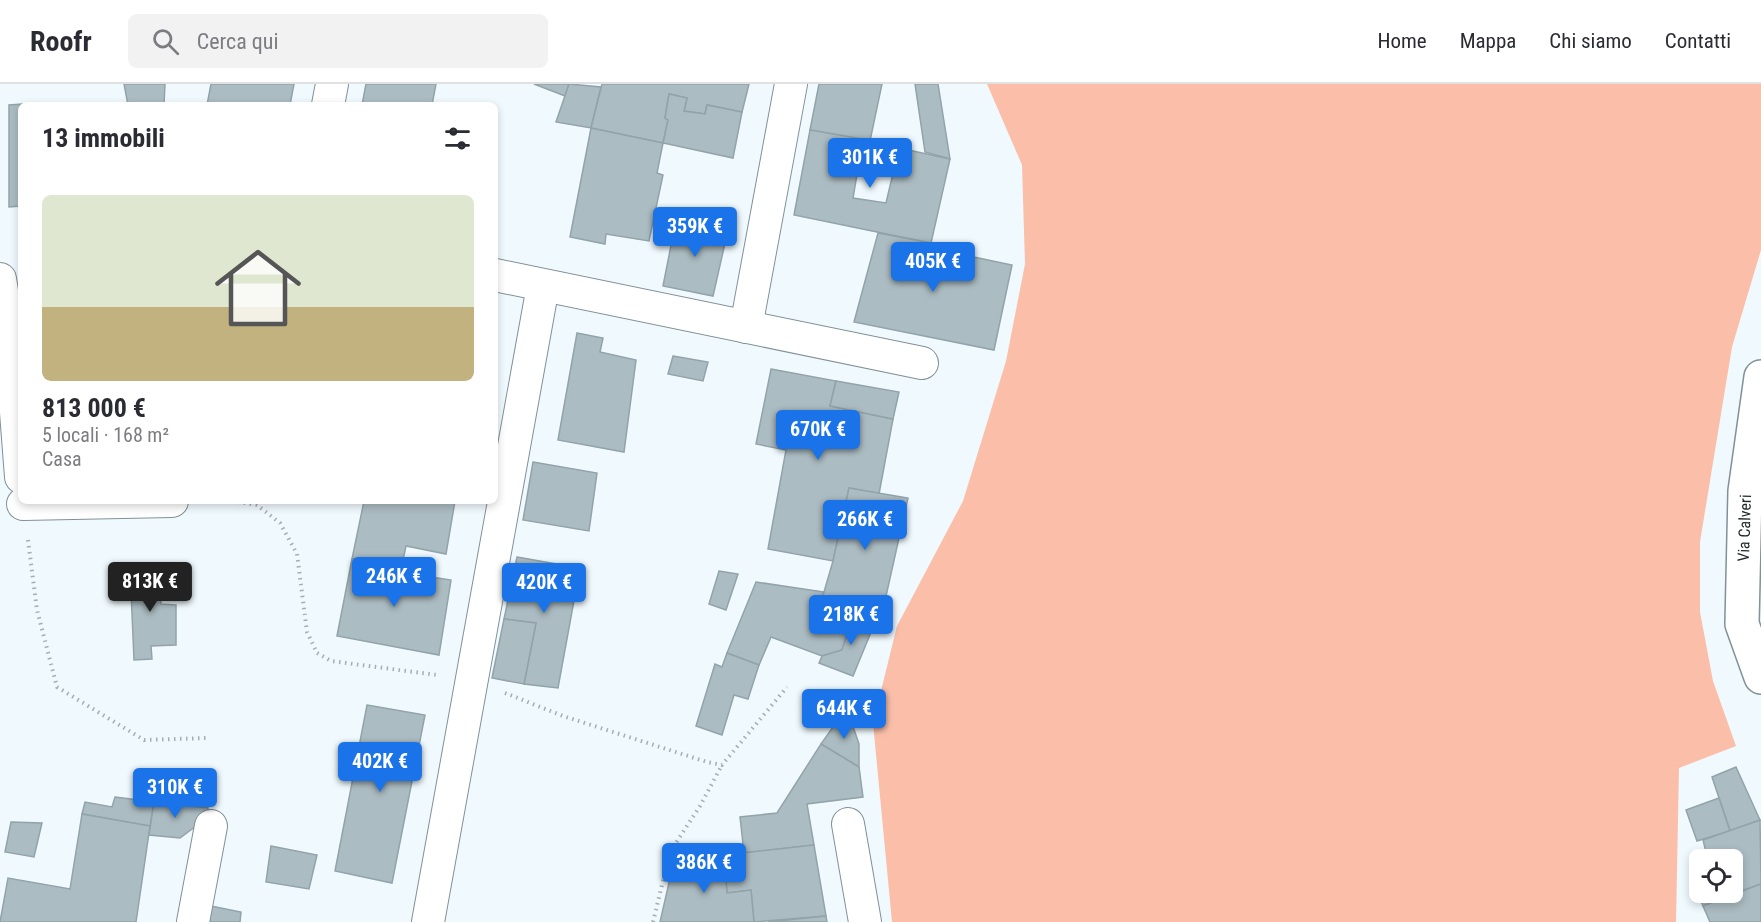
<!DOCTYPE html>
<html lang="it">
<meta charset="utf-8">
<style>
:root{--surface:#fff;--page:#f2f2f3;--text:#2b2b33;--muted:#7c7c81;--line:#e1e1e2;--accent:#1a73e8}
body{margin:0;font-family:"Roboto Condensed",sans-serif;background:var(--page);color:var(--text);height:100vh;display:flex;flex-direction:column;font-size:22px;white-space:nowrap}
*{box-sizing:border-box;margin:0}
p{font-size:20px;color:var(--muted)}
.icon{flex:none;width:33px;height:33px;fill:none;stroke:currentColor;stroke-width:2;stroke-linecap:round;stroke-linejoin:round}
.map{position:relative;flex:1;overflow:hidden}
.side{position:absolute;left:18px;top:18px;width:480px;height:402px;display:flex;flex-direction:column;background:var(--surface);border-radius:9px;box-shadow:0 3px 9px #0003}
.side>*{flex:none}
.tools{position:absolute;left:1689px;top:765px;display:grid;gap:12px}
.tools a{display:grid;place-items:center;width:54px;height:54px;border-radius:9px;background:var(--surface);box-shadow:0 3px 9px #0003;font-size:30px}
.price{position:absolute;translate:-50% -51px;padding:0 14px;border-radius:6px;background:var(--accent);color:#fff;font-size:20px;line-height:39px;filter:drop-shadow(0 2px 3px #0008)}
.price::after{content:'';position:absolute;left:50%;top:36px;width:18px;height:14px;margin-left:-9px;background:inherit;clip-path:polygon(0 0,100% 0,50% 100%)}
.price.active{background:#222;color:#fff}
ul{padding:0;list-style:none}
li{display:grid;align-content:center;gap:12px;height:318px;padding:0 24px}
li span{display:grid;place-items:center;height:186px;border-radius:9px;color:#555}
li>.icon{margin-inline-start:auto}
span .icon{width:108px;height:108px;fill:#fffc;stroke-width:1}
li b{font-size:26px}
h2{display:flex;justify-content:space-between;align-items:center;height:72px;padding:0 24px;font-size:26px}
header{display:flex;align-items:center;gap:36px;box-sizing:border-box;height:84px;padding:0 30px;background:var(--surface);border-bottom:2px solid var(--line)}
header strong{font-size:28px}
nav{display:flex;gap:33px;margin-inline-start:auto;font-size:21px}
.search{width:420px;height:54px;background:var(--page);display:flex;align-items:center;gap:15px;box-sizing:border-box;padding:0 21px;border-radius:9px;color:var(--muted);font-size:22px}
.map>svg:first-child{display:block}
.green{fill:#fbbfa9}
.building{fill:#abbcc2;stroke:#92a3a9;stroke-width:1.5}
.lines{fill:none;stroke-linecap:round;stroke-linejoin:round}
.street-casing{stroke:#809197;stroke-width:34}
.secondary-casing{stroke:#809197;stroke-width:36}
.path{stroke:#a5aeb1;stroke-width:4;stroke-dasharray:1.5 4.5;stroke-linecap:butt}
.street{stroke:#fff;stroke-width:32}
.secondary{stroke:#fff;stroke-width:33}
.labels{text-anchor:middle;stroke-width:6;stroke-linejoin:round;paint-order:stroke}
.street-label{font-size:16px;fill:#21282a;stroke:#fff}
</style>
<header>
<strong>Roofr</strong>
<div class="search"><svg class="icon" aria-label="search" viewBox="0 0 24 24"><circle cx="10" cy="10" r="6"/><path d="M15 15l6 6"/></svg>Cerca qui</div>
<nav><a>Home</a><a>Mappa</a><a>Chi siamo</a><a>Contatti</a></nav>
</header>
<div class="map">
<svg width="1761" height="838" viewBox="0 0 1761 838">
<rect width="100%" height="100%" fill="#f0fafe"/>
<path class="green" d="M 987,0 L 1761,0 L 1761,166 L 1732,263 L 1700,458 L 1700,528 L 1713,597 L 1736,662 L 1679,684 L 1676,838 L 892,838 L 873,639 L 897,542 L 963,417 L 1006,277 L 1025,180 L 1022,81 Z"/>
<g class="building">
<path d="M 124,0 L 165,0 L 164,21 L 128,21 Z"/>
<path d="M 211,0 L 294,0 L 290,21 L 207,21 Z"/>
<path d="M 366,0 L 436,0 L 432,21 L 362,21 Z"/>
<path d="M 534,0 L 569,0 L 565,12 Z"/>
<path d="M 569,0 L 601,3 L 591,44 L 556,38 Z"/>
<path d="M 602,0 L 749,0 L 742,28 L 707,21 L 705,30 L 684,27 L 687,14 L 669,10 L 665,34 L 668,36 L 663,59 L 591,44 Z"/>
<path d="M 819,0 L 882,0 L 870,57 L 810,46 Z"/>
<path d="M 915,0 L 938,0 L 950,75 L 925,68 Z"/>
<path d="M 669,10 L 687,14 L 684,27 L 705,30 L 707,21 L 742,28 L 733,74 L 663,59 L 668,36 L 665,34 Z"/>
<path d="M 37,19 L 37,21 L 21,21 L 21,122 L 9,123 L 9,21 Z"/>
<path d="M 591,44 L 663,59 L 657,89 L 663,91 L 649,157 L 606,150 L 605,160 L 570,153 Z"/>
<path d="M 810,46 L 863,55 L 853,114 L 886,119 L 899,64 L 950,75 L 931,159 L 794,131 Z"/>
<path d="M 676,136 L 728,146 L 713,212 L 663,202 Z"/>
<path d="M 878,149 L 931,159 L 931,164 L 1012,181 L 994,266 L 854,238 Z"/>
<path d="M 577,249 L 603,254 L 600,268 L 636,276 L 624,368 L 558,356 Z"/>
<path d="M 673,272 L 708,278 L 703,297 L 668,290 Z"/>
<path d="M 771,285 L 836,297 L 830,322 L 893,335 L 879,410 L 849,404 L 833,477 L 768,465 L 786,366 L 756,360 Z"/>
<path d="M 836,297 L 899,308 L 893,335 L 830,322 Z"/>
<path d="M 533,378 L 597,389 L 589,447 L 523,436 Z"/>
<path d="M 849,404 L 908,414 L 884,521 L 873,518 L 866,533 L 818,518 L 824,508 L 833,477 Z"/>
<path d="M 364,417 L 455,417 L 446,470 L 406,462 L 401,485 L 352,475 Z"/>
<path d="M 517,473 L 580,484 L 558,604 L 524,600 L 536,539 L 504,535 Z"/>
<path d="M 352,475 L 401,485 L 400,488 L 451,496 L 439,571 L 337,552 Z"/>
<path d="M 159,481 L 161,520 L 176,521 L 176,561 L 151,562 L 152,575 L 134,576 L 130,484 Z"/>
<path d="M 719,487 L 738,490 L 726,526 L 709,520 Z"/>
<path d="M 756,498 L 824,508 L 818,518 L 854,529 L 842,566 L 822,572 L 771,553 L 759,581 L 727,569 Z"/>
<path d="M 854,529 L 876,536 L 853,592 L 819,579 L 822,572 L 842,566 Z"/>
<path d="M 504,535 L 536,539 L 524,600 L 492,594 Z"/>
<path d="M 727,569 L 759,581 L 748,615 L 734,611 L 722,651 L 696,642 L 715,580 L 722,583 Z"/>
<path d="M 367,621 L 425,631 L 392,799 L 335,787 Z"/>
<path d="M 843,629 L 849,631 L 859,660 L 859,683 L 821,660 Z"/>
<path d="M 821,660 L 859,683 L 863,713 L 807,720 L 814,761 L 744,769 L 740,733 L 777,729 Z"/>
<path d="M 1736,683 L 1760,736 L 1730,747 L 1712,693 Z"/>
<path d="M 115,713 L 154,718 L 150,742 L 82,730 L 85,718 L 112,723 Z"/>
<path d="M 1719,714 L 1730,747 L 1697,757 L 1686,726 Z"/>
<path d="M 154,718 L 208,724 L 207,730 L 196,742 L 180,754 L 149,751 Z"/>
<path d="M 82,730 L 150,742 L 136,838 L 0,838 L 8,794 L 70,805 Z"/>
<path d="M 1760,736 L 1761,800 L 1738,808 L 1732,788 L 1732,776 L 1728,776 L 1727,773 L 1708,776 L 1703,756 Z"/>
<path d="M 11,738 L 42,739 L 34,773 L 5,768 Z"/>
<path d="M 814,761 L 826,832 L 754,838 L 751,806 L 727,809 L 724,771 Z"/>
<path d="M 271,762 L 317,771 L 309,805 L 266,798 Z"/>
<path d="M 724,771 L 727,809 L 751,806 L 754,838 L 660,838 L 674,777 Z"/>
<path d="M 1732,788 L 1738,808 L 1703,822 L 1691,793 L 1700,791 L 1700,808 L 1732,808 Z"/>
<path d="M 1761,800 L 1761,838 L 1710,838 L 1703,822 Z"/>
<path d="M 211,822 L 241,828 L 240,838 L 208,838 Z"/>
<path d="M 826,832 L 827,838 L 768,838 Z"/>
</g>
<g class="lines">
<defs>
<g id="street">
<path d="M 328,21 L 332,0"/>
<path d="M 495,191 L 922,279"/>
<path d="M 0,195 L 11,263 L 21,393"/>
<path d="M 746,243 L 791,0"/>
<path d="M 23,420 L 172,417"/>
<path d="M 848,740 L 865,838"/>
<path d="M 193,838 L 211,742"/>
<path d="M 428,838 L 543,202"/>
</g>
<path id="secondary" d="M 1761,293 L 1745,407 L 1742,540 L 1761,593"/>
</defs>
<use href="#street" class="street-casing"/>
<use href="#secondary" class="secondary-casing"/>
<g class="path">
<path d="M 232,417 L 257,421 L 280,439 L 297,470 L 307,548 L 317,569 L 331,577 L 437,591"/>
<path d="M 28,456 L 37,526 L 57,603 L 144,656 L 206,654"/>
<path d="M 505,609 L 563,632 L 707,678 L 722,681 L 787,603"/>
<path d="M 653,838 L 670,768 L 700,722 L 722,681"/>
</g>
<use href="#street" class="street"/>
<use href="#secondary" class="secondary"/>
</g>
<g class="labels">
<g class="street-label">
<text transform="translate(1744 444) rotate(-88)" y="6">Via Calveri</text>
</g>
</g>
</svg>
<div class="tools">
<a><svg class="icon" aria-label="locate" viewBox="0 0 24 24"><circle cx="12" cy="12" r="6"/><path d="M12 2v4M12 18v4M2 12h4M18 12h4"/></svg></a>
</div>
<b class="price" style="left:870px;top:105px">301K €</b>
<b class="price" style="left:695px;top:174px">359K €</b>
<b class="price" style="left:933px;top:209px">405K €</b>
<b class="price" style="left:818px;top:377px">670K €</b>
<b class="price" style="left:865px;top:467px">266K €</b>
<b class="price" style="left:394px;top:524px">246K €</b>
<b class="price active" style="left:150px;top:529px">813K €</b>
<b class="price" style="left:544px;top:530px">420K €</b>
<b class="price" style="left:851px;top:562px">218K €</b>
<b class="price" style="left:844px;top:656px">644K €</b>
<b class="price" style="left:380px;top:709px">402K €</b>
<b class="price" style="left:175px;top:735px">310K €</b>
<b class="price" style="left:704px;top:810px">386K €</b>
<section class="side">
<h2>13 immobili<svg class="icon" aria-label="filters" viewBox="0 0 24 24"><path d="M4 7h16M4 17h16"/><circle cx="9" cy="7" r="2"/><circle cx="15" cy="17" r="2"/></svg></h2>
<ul>
<li><span style="background:linear-gradient(#dfe7d0 60%,#c2b280 0)"><svg class="icon" aria-label="home" viewBox="0 0 24 24"><path d="M3 11l9-7 9 7M6 9v11h12V9"/></svg></span><div><b>813 000 €</b><p>5 locali · 168 m²</p><p>Casa</p></div></li>
</ul>
</section>
</div>
